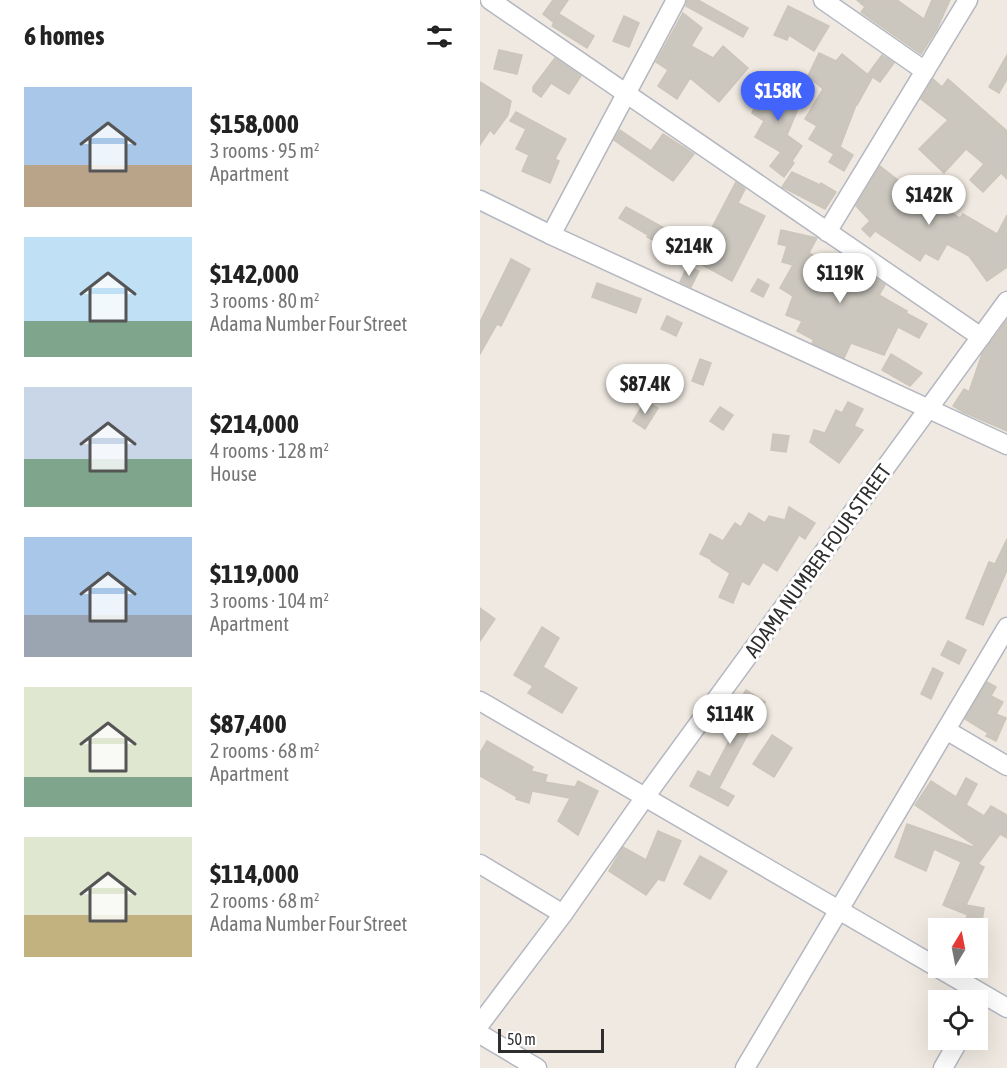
<!DOCTYPE html>
<meta charset="utf-8">
<style>
:root{--surface:#fff;--page:#f2f2f2;--text:#222;--muted:#767676;--accent:#4264fb}
body{margin:0;font-family:"Asap Condensed",sans-serif;background:var(--page);color:var(--text);height:100vh;display:flex;flex-direction:column;font-size:22px;white-space:nowrap}
*{box-sizing:border-box;margin:0}
p{font-size:20px;color:var(--muted)}
.icon{flex:none;width:33px;height:33px;fill:none;stroke:currentColor;stroke-width:2;stroke-linecap:round;stroke-linejoin:round}
.map{position:relative;flex:1;overflow:hidden}
.panel{display:flex;flex-direction:column;background:var(--surface);width:480px}
.panel>*{flex:none}
.needle{width:39px;rotate:10deg}
.controls{position:absolute;left:448px;top:918px;display:grid;gap:12px}
.controls a{display:grid;place-items:center;width:60px;height:60px;border-radius:0px;background:var(--surface);box-shadow:0 6px 24px #0002;font-size:30px}
.scale{position:absolute;left:18px;bottom:15px;width:106px;box-sizing:border-box;padding-left:6px;border:3px solid #2e2e2e;border-top:0;font-size:16px;line-height:21px;white-space:nowrap;color:#2e2e2e;-webkit-text-stroke:4px #fff;paint-order:stroke}
.price{position:absolute;translate:-50% -51px;padding:0 14px;border-radius:21px;background:#fff;color:#222;font-size:20px;line-height:39px;filter:drop-shadow(0 2px 3px #0008)}
.price::after{content:'';position:absolute;left:50%;top:36px;width:18px;height:14px;margin-left:-9px;background:inherit;clip-path:polygon(0 0,100% 0,50% 100%)}
.price.selected{background:var(--accent);color:#fff}
ul{padding:0;list-style:none}
li{display:flex;align-items:center;gap:18px;height:150px;padding:0 24px}
li span{display:grid;place-items:center;flex:none;width:168px;height:120px;border-radius:0px;color:#555}
li>.icon{margin-inline-start:auto}
span .icon{width:72px;height:72px;fill:#fffc;stroke-width:1}
li b{font-size:26px}
h2{display:flex;justify-content:space-between;align-items:center;height:72px;padding:0 24px;font-size:26px}
main{display:flex;flex:1;min-height:0}
.map>svg:first-child{display:block}
.building{fill:#cbc7bf;stroke:#cbc5ba;stroke-width:1.5}
.lines{fill:none;stroke-linecap:round;stroke-linejoin:round}
.minor-casing{stroke:#b4b7c1;stroke-width:21}
.minor{stroke:#fff;stroke-width:18}
.labels{text-anchor:middle;stroke-width:6;stroke-linejoin:round;paint-order:stroke}
.street-label{font-size:21px;fill:#2e2e2e;stroke:#fff}
</style>
<main>
<section class="panel">
<h2>6 homes<svg class="icon" aria-label="filters" viewBox="0 0 24 24"><path d="M4 7h16M4 17h16"/><circle cx="9" cy="7" r="2"/><circle cx="15" cy="17" r="2"/></svg></h2>
<ul>
<li><span style="background:linear-gradient(#a9c7e8 65%,#b9a48a 0)"><svg class="icon" aria-label="home" viewBox="0 0 24 24"><path d="M3 11l9-7 9 7M6 9v11h12V9"/></svg></span><div><b>$158,000</b><p>3 rooms · 95 m²</p><p>Apartment</p></div></li>
<li><span style="background:linear-gradient(#bfe0f5 70%,#7fa58c 0)"><svg class="icon" aria-label="home" viewBox="0 0 24 24"><path d="M3 11l9-7 9 7M6 9v11h12V9"/></svg></span><div><b>$142,000</b><p>3 rooms · 80 m²</p><p>Adama Number Four Street</p></div></li>
<li><span style="background:linear-gradient(#c9d6e8 60%,#7fa58c 0)"><svg class="icon" aria-label="home" viewBox="0 0 24 24"><path d="M3 11l9-7 9 7M6 9v11h12V9"/></svg></span><div><b>$214,000</b><p>4 rooms · 128 m²</p><p>House</p></div></li>
<li><span style="background:linear-gradient(#a9c7e8 65%,#9aa5b1 0)"><svg class="icon" aria-label="home" viewBox="0 0 24 24"><path d="M3 11l9-7 9 7M6 9v11h12V9"/></svg></span><div><b>$119,000</b><p>3 rooms · 104 m²</p><p>Apartment</p></div></li>
<li><span style="background:linear-gradient(#dfe7d0 75%,#7fa58c 0)"><svg class="icon" aria-label="home" viewBox="0 0 24 24"><path d="M3 11l9-7 9 7M6 9v11h12V9"/></svg></span><div><b>$87,400</b><p>2 rooms · 68 m²</p><p>Apartment</p></div></li>
<li><span style="background:linear-gradient(#dfe7d0 65%,#c2b280 0)"><svg class="icon" aria-label="home" viewBox="0 0 24 24"><path d="M3 11l9-7 9 7M6 9v11h12V9"/></svg></span><div><b>$114,000</b><p>2 rooms · 68 m²</p><p>Adama Number Four Street</p></div></li>
</ul>
</section>
<div class="map">
<svg width="527" height="1068" viewBox="0 0 527 1068">
<rect width="100%" height="100%" fill="#efe9e1"/>
<g class="building">
<path d="M 73,0 L 88,0 L 73,22 L 63,14 Z"/>
<path d="M 207,0 L 218,0 L 268,28 L 263,37 L 206,6 Z"/>
<path d="M 377,0 L 417,0 L 444,19 L 452,0 L 470,0 L 457,29 L 441,54 L 381,12 L 385,7 Z"/>
<path d="M 308,6 L 349,26 L 334,51 L 309,35 L 307,40 L 294,35 Z"/>
<path d="M 203,13 L 222,28 L 211,46 L 233,58 L 243,46 L 268,68 L 239,102 L 210,78 L 197,99 L 178,86 L 188,70 L 176,62 Z"/>
<path d="M 79,14 L 114,36 L 107,48 L 72,26 Z"/>
<path d="M 144,16 L 159,23 L 149,47 L 133,41 Z"/>
<path d="M 19,50 L 42,55 L 37,74 L 14,69 Z"/>
<path d="M 339,53 L 356,61 L 362,54 L 392,78 L 377,105 L 376,105 L 360,147 L 373,155 L 364,171 L 349,162 L 354,154 L 329,139 L 337,126 L 325,119 L 343,89 L 328,76 Z"/>
<path d="M 402,55 L 414,63 L 400,82 L 388,74 Z"/>
<path d="M 527,55 L 527,79 L 519,93 L 509,87 Z"/>
<path d="M 75,58 L 101,76 L 89,94 L 71,83 L 61,97 L 53,91 L 53,87 Z"/>
<path d="M 299,73 L 317,83 L 304,105 L 317,111 L 307,135 L 322,146 L 312,161 L 314,163 L 304,177 L 290,166 L 301,152 L 275,137 L 284,121 L 272,113 L 285,86 L 290,88 Z"/>
<path d="M 453,79 L 462,87 L 468,79 L 527,131 L 527,179 L 521,173 L 503,192 L 490,180 L 504,164 L 486,149 L 464,173 L 439,149 L 468,120 L 441,99 Z"/>
<path d="M 0,82 L 31,101 L 28,115 L 14,134 L 10,130 L 0,145 Z"/>
<path d="M 36,112 L 86,139 L 75,159 L 79,161 L 70,183 L 42,171 L 49,155 L 36,149 L 46,129 L 30,121 Z"/>
<path d="M 140,130 L 171,151 L 183,134 L 214,154 L 193,181 L 134,140 Z"/>
<path d="M 400,166 L 423,184 L 425,182 L 436,189 L 435,191 L 480,218 L 483,214 L 517,234 L 527,215 L 527,267 L 507,281 L 489,256 L 467,244 L 458,260 L 445,253 L 440,261 L 395,231 L 390,237 L 382,229 L 390,221 L 376,206 Z"/>
<path d="M 312,172 L 340,185 L 341,183 L 356,192 L 345,209 L 302,187 Z"/>
<path d="M 256,182 L 265,189 L 258,203 L 285,216 L 252,281 L 213,260 L 224,238 L 226,239 Z"/>
<path d="M 146,207 L 197,235 L 190,249 L 167,237 L 168,235 L 139,218 Z"/>
<path d="M 301,230 L 337,238 L 329,253 L 353,267 L 342,286 L 365,292 L 379,267 L 405,285 L 399,295 L 427,311 L 426,313 L 447,324 L 439,338 L 418,327 L 404,355 L 371,343 L 364,358 L 332,343 L 334,340 L 317,331 L 322,321 L 306,315 L 313,296 L 300,288 L 313,265 L 302,262 L 307,246 L 298,244 Z"/>
<path d="M 31,259 L 50,269 L 21,326 L 17,324 L 0,354 L 0,322 Z"/>
<path d="M 207,267 L 219,271 L 211,287 L 200,282 Z"/>
<path d="M 278,279 L 289,285 L 283,297 L 271,291 Z"/>
<path d="M 117,283 L 161,299 L 156,313 L 112,297 Z"/>
<path d="M 187,316 L 202,323 L 196,336 L 181,329 Z"/>
<path d="M 527,320 L 527,431 L 483,412 L 473,406 L 484,389 L 489,392 L 502,354 Z"/>
<path d="M 411,354 L 442,373 L 430,386 L 402,370 Z"/>
<path d="M 220,359 L 231,363 L 223,385 L 212,381 Z"/>
<path d="M 165,401 L 178,408 L 165,429 L 153,421 Z"/>
<path d="M 368,402 L 383,409 L 374,426 L 383,430 L 359,463 L 330,442 L 334,430 L 345,433 L 356,410 L 362,413 Z"/>
<path d="M 240,407 L 253,415 L 243,430 L 230,421 Z"/>
<path d="M 293,434 L 309,436 L 306,452 L 291,450 Z"/>
<path d="M 309,507 L 335,523 L 325,539 L 319,535 L 297,571 L 283,562 L 269,585 L 262,581 L 253,603 L 239,597 L 250,573 L 231,561 L 232,560 L 220,554 L 230,534 L 243,541 L 255,523 L 261,527 L 269,513 L 285,523 L 289,516 L 305,520 Z"/>
<path d="M 527,539 L 527,570 L 503,625 L 486,618 L 509,562 L 515,564 Z"/>
<path d="M 0,608 L 15,619 L 0,641 Z"/>
<path d="M 62,627 L 79,638 L 63,667 L 97,688 L 82,713 L 48,693 L 53,686 L 34,675 Z"/>
<path d="M 468,641 L 486,650 L 479,664 L 461,655 Z"/>
<path d="M 453,668 L 463,673 L 451,699 L 441,694 Z"/>
<path d="M 507,682 L 516,687 L 511,696 L 523,702 L 516,714 L 526,718 L 516,741 L 506,736 L 508,733 L 485,719 Z"/>
<path d="M 266,690 L 285,702 L 239,788 L 254,796 L 248,806 L 210,786 L 218,771 L 230,777 L 256,728 L 239,719 L 250,699 L 258,703 Z"/>
<path d="M 292,735 L 312,748 L 294,777 L 273,764 Z"/>
<path d="M 7,741 L 53,767 L 51,771 L 67,775 L 65,782 L 95,787 L 98,781 L 118,791 L 98,835 L 78,821 L 90,798 L 52,791 L 49,803 L 36,799 L 37,797 L 0,776 L 0,753 Z"/>
<path d="M 486,778 L 497,784 L 486,805 L 504,816 L 511,806 L 527,815 L 527,838 L 520,834 L 498,864 L 504,867 L 486,905 L 504,908 L 501,928 L 480,928 L 488,915 L 463,905 L 481,862 L 454,849 L 446,871 L 415,857 L 427,824 L 493,847 L 494,845 L 435,805 L 451,781 L 476,797 Z"/>
<path d="M 178,831 L 201,841 L 184,881 L 178,879 L 166,895 L 129,871 L 143,847 L 166,860 Z"/>
<path d="M 220,856 L 247,871 L 230,899 L 204,884 Z"/>
</g>
<g class="lines">
<defs>
<g id="minor">
<path d="M 10,0 L 501,337"/>
<path d="M 343,0 L 445,71"/>
<path d="M 0,200 L 71,235 L 527,445"/>
<path d="M 347,232 L 488,0"/>
<path d="M 71,235 L 196,0"/>
<path d="M 0,701 L 527,1008"/>
<path d="M 466,730 L 527,766"/>
<path d="M 0,864 L 83,914"/>
<path d="M 0,1024 L 83,914 L 165,797 L 527,301"/>
<path d="M 0,1034 L 57,1068"/>
<path d="M 265,1068 L 527,627"/>
<path d="M 463,1068 L 479,1040"/>
</g>
</defs>
<use href="#minor" class="minor-casing"/>
<use href="#minor" class="minor"/>
</g>
<g class="labels">
<g class="street-label">
<text transform="translate(338 561) rotate(-54)" y="7">ADAMA NUMBER FOUR STREET</text>
</g>
</g>
</svg>
<div class="controls">
<a><svg class="needle" viewBox="-14 -14 28 28"><path d="M0-13l5 13h-10z" fill="#e53935"/><path d="M0 13l5-13h-10z" fill="#767676"/></svg></a>
<a><svg class="icon" aria-label="locate" viewBox="0 0 24 24"><circle cx="12" cy="12" r="6"/><path d="M12 2v4M12 18v4M2 12h4M18 12h4"/></svg></a>
</div>
<div class="scale">50 m</div>
<b class="price selected" style="left:298px;top:122px">$158K</b>
<b class="price" style="left:449px;top:226px">$142K</b>
<b class="price" style="left:209px;top:277px">$214K</b>
<b class="price" style="left:360px;top:304px">$119K</b>
<b class="price" style="left:165px;top:415px">$87.4K</b>
<b class="price" style="left:250px;top:745px">$114K</b>
</div>
</main>
